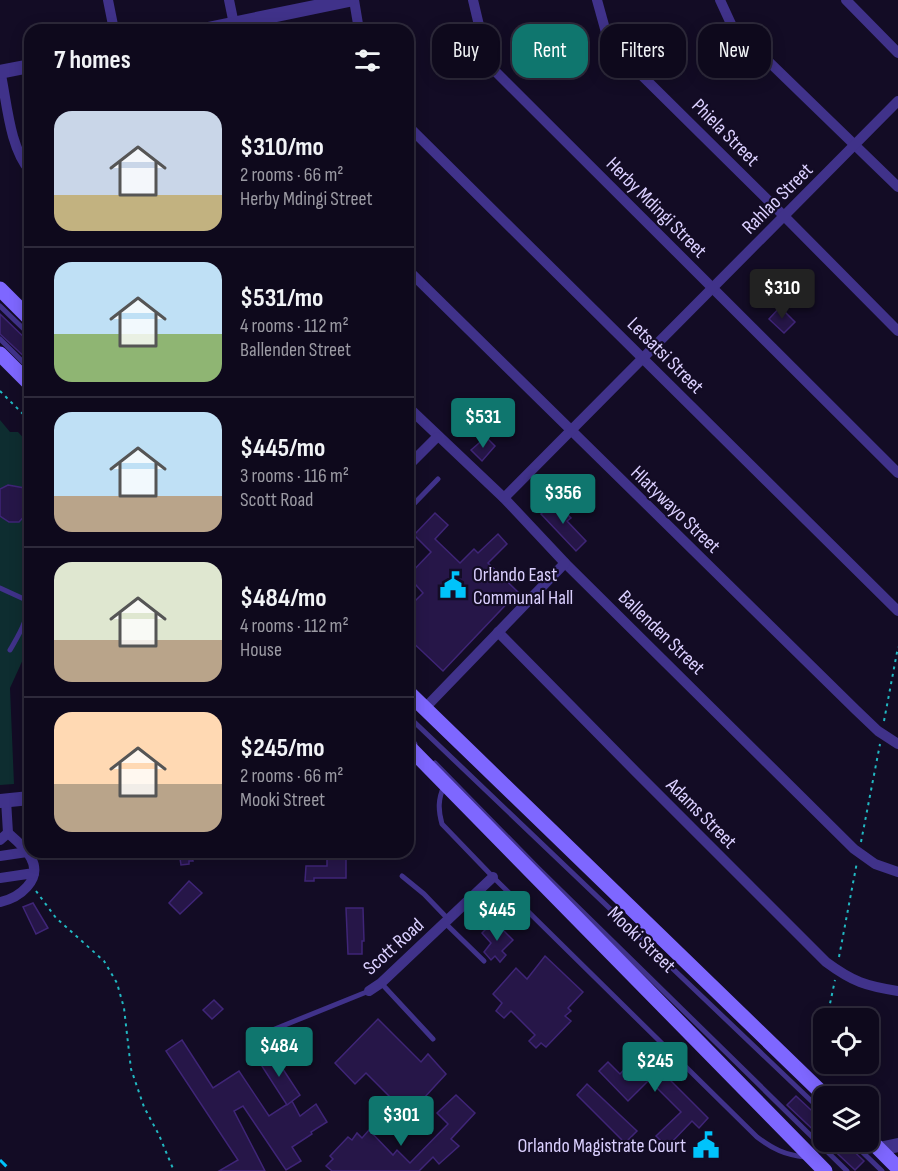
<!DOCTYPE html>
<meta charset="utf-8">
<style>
:root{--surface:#0e091c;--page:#1c1729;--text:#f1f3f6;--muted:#9b9aa3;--line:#2e2a3b;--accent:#0f766e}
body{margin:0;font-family:"Sofia Sans Condensed",sans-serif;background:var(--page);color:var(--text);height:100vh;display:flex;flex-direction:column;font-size:22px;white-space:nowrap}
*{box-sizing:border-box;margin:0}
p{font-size:20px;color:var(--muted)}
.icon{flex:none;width:33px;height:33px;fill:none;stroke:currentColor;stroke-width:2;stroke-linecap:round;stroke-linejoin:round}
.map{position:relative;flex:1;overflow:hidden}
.drawer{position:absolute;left:24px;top:24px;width:390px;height:834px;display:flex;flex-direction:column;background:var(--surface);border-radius:18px;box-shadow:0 3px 15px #0003,0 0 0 2px var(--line)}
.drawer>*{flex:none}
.top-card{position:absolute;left:432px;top:24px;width:375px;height:54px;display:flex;gap:12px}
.tools{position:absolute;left:813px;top:1008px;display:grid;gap:12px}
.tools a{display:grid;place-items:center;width:66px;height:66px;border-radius:12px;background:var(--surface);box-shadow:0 3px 15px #0003,0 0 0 2px var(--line);font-size:30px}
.price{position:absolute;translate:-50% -51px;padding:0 14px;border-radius:6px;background:var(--accent);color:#fff;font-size:20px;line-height:39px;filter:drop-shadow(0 2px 3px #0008)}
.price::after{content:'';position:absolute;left:50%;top:36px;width:18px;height:14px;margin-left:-9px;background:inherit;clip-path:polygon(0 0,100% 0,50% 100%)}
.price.on{background:#222;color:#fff}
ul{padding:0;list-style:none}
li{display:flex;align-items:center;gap:18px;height:150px;padding:0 30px}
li+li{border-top:2px solid var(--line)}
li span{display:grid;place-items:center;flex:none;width:168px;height:120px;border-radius:18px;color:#555}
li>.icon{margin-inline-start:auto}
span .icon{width:72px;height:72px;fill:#fffc;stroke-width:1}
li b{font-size:26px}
h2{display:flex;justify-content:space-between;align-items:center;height:72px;padding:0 30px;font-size:26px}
.tag{padding:0 21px;border-radius:18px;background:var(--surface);box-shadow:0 3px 15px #0003,0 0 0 2px var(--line);font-size:21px;line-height:54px}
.tag.on{background:var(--accent);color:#fff}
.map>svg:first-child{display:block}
.green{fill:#0e2d30}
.building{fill:#261648;stroke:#3f2577;stroke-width:1.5}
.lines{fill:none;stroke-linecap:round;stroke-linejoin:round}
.path{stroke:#21b8c2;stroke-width:2;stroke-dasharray:3 4.5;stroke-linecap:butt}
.service{stroke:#40328a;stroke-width:5}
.minor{stroke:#40328a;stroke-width:10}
.tertiary{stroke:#40328a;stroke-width:14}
.secondary{stroke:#7e67ff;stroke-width:15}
.rail{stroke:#00c3fb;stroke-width:3;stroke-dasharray:9 8;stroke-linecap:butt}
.labels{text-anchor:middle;stroke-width:4.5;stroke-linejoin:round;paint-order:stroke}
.street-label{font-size:20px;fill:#dbd0ff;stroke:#130c25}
.poi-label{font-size:20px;fill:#dbd0ff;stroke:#130c25;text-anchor:start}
</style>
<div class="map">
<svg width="898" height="1171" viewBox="0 0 898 1171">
<rect width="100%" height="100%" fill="#130c25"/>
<path class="green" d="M 0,420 L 10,432 L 18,432 L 30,445 L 30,644 L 10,688 L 14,784 L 0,785 Z"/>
<g class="building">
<path d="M 780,307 L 795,322 L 784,333 L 769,319 Z"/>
<path d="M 0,314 L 30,343 L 30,362 L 0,334 Z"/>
<path d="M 486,437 L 495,446 L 482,461 L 471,450 Z"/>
<path d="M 8,485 L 30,489 L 30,510 L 19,522 L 9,522 L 0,516 L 0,489 Z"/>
<path d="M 554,501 L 571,518 L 567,521 L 586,541 L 576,551 L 541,514 Z"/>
<path d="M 435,513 L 448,525 L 435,539 L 460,563 L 474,549 L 478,553 L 498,534 L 507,544 L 488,563 L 518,592 L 443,671 L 408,638 L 408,608 L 423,593 L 408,576 L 431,552 L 414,535 Z"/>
<path d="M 179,852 L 191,852 L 193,861 L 189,861 L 189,864 L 181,865 Z"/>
<path d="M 327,852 L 346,852 L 346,878 L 314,878 L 314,881 L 305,881 L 306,866 L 327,866 Z"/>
<path d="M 189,881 L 202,893 L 180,914 L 169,903 Z"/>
<path d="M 33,903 L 48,928 L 36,934 L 23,907 Z"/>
<path d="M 346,908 L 363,908 L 364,941 L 362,941 L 362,954 L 348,954 Z"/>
<path d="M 494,921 L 513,940 L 502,951 L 506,955 L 500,962 L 495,956 L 491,960 L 484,952 L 491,943 L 482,933 Z"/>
<path d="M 545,956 L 583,992 L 568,1008 L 571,1011 L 565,1016 L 571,1021 L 546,1047 L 541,1043 L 536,1048 L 529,1041 L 535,1035 L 511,1011 L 504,1018 L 496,1011 L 502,1003 L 493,994 L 516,968 L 527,979 Z"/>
<path d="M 214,1000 L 223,1009 L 212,1019 L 203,1010 Z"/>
<path d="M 378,1019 L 421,1062 L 428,1054 L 446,1074 L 423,1099 L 426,1103 L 417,1113 L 412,1108 L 393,1128 L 386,1121 L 397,1111 L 386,1101 L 390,1097 L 366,1073 L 355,1084 L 335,1063 Z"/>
<path d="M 182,1040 L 213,1088 L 239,1071 L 269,1116 L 292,1101 L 300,1116 L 316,1104 L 327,1122 L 311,1132 L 312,1134 L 292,1147 L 301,1161 L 286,1170 L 243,1106 L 234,1111 L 265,1171 L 219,1171 L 238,1160 L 166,1051 Z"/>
<path d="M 271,1051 L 300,1095 L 287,1105 L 258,1060 Z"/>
<path d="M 641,1051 L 708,1118 L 699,1128 L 692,1121 L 667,1147 L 656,1136 L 681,1112 L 649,1080 L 628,1101 L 599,1071 L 608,1062 L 620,1074 Z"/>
<path d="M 587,1084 L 637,1131 L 625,1143 L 577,1095 Z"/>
<path d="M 456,1095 L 475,1113 L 451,1139 L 459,1146 L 439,1164 L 433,1157 L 419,1171 L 332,1171 L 326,1166 L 333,1159 L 330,1156 L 348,1137 L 352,1140 L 357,1133 L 362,1138 L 369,1130 L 393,1155 L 397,1150 L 410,1163 L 448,1124 L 437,1113 Z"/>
<path d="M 796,1096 L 824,1122 L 824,1140 L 787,1105 Z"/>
<path d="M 825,1142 L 844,1142 L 864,1161 L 855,1170 Z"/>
</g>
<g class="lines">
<g class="path">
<path d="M 0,391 L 30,421"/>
<path d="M 884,721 L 898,647"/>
<path d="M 861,842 L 880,744"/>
<path d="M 36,891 L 56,918 L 104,961 L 117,983 L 124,1008 L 131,1069 L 144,1107 L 159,1135 L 174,1171"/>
<path d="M 839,957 L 857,862"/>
<path d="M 827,1018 L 835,980"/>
<path d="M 817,1071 L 824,1038"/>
</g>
<g class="service">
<path d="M 0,306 L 30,335"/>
<path d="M 0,339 L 30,369"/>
<path d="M 408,510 L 438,479"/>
<path d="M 0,588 L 24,599 C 33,614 18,636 10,650"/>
<path d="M 408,716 L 824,1113"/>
<path d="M 408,736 L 415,744"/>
<path d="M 435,763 L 538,868 L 847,1171"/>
<path d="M 444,786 C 438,799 438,810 442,824 L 493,877 L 757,1137 C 773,1149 785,1155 805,1157"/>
<path d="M 402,876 L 424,894 L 448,919"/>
<path d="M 445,923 L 484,961"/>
<path d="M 381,983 L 433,1039"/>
<path d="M 265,1033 L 369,991"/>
<path d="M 852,1142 L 882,1171"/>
</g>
<g class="minor">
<path d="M 108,0 L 114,30"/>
<path d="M 229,0 L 235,29"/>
<path d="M 354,0 L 359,30"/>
<path d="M 473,0 L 487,59 L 494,70 L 898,473"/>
<path d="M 597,0 L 607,36 L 614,48 L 784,216 L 898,331"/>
<path d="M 720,0 L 732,26 L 898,187"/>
<path d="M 846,0 L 898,53"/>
<path d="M 0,70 C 7,101 9,147 30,171"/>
<path d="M 408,126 L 898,611"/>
<path d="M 408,270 L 856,710 L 878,731 L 898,744"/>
<path d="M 408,407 L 504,498 L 565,563 L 854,849 L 875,864 L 898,872"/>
<path d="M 408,466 L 437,437"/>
<path d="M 504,498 L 898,101"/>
<path d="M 498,632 L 637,773 L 826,962 C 853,982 866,986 898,991"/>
<path d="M 425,708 L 565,563"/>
<path d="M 6,800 L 8,833"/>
<path d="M 0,840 L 8,833 C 16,840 26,848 31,858 C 43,880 19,898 0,902"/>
<path d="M 0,856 L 27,852"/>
<path d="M 0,878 L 34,873"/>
<path d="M 369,991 L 381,983 L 493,877"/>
</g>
<g class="tertiary">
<path d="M 203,30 L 349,0"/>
<path d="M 0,72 L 30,66"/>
<path d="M 0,801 L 30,798"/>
<path d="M 879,1149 L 898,1145"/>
</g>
<g class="secondary">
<path d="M 0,289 L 30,319"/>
<path d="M 0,354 L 30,384"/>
<path d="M 408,692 L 825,1096"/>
<path d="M 408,746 L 825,1171"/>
<path d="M 868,1138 L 898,1168"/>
</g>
<path class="rail" d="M 0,1160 L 11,1171"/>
</g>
<defs>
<symbol id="civic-bare" viewBox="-9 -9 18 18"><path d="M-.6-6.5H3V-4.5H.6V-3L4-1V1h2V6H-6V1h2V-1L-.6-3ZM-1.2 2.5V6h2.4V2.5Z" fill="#00c3fb" stroke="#130c25" stroke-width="2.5" paint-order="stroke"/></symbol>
</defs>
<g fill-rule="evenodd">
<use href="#civic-bare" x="434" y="566" width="38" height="38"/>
<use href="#civic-bare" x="687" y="1126" width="38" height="38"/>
</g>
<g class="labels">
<g class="street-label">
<text transform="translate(726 132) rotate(45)" y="7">Phiela Street</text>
<text transform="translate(777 198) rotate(-45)" y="7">Rahlao Street</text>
<text transform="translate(657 207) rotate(45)" y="7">Herby Mdingi Street</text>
<text transform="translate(666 355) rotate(45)" y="7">Letsatsi Street</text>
<text transform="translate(676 509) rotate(44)" y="7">Hlatywayo Street</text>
<text transform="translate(662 632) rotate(44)" y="7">Ballenden Street</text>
<text transform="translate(702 813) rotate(45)" y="7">Adams Street</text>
<text transform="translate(642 939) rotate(44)" y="7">Mooki Street</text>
<text transform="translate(393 946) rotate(-42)" y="7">Scott Road</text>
</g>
<g class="poi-label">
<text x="473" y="581">Orlando East<tspan x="473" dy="23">Communal Hall</tspan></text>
<text x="686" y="1152" text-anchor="end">Orlando Magistrate Court</text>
</g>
</g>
</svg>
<div class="tools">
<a><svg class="icon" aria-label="locate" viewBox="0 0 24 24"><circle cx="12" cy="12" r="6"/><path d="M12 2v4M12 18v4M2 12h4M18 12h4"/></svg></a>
<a><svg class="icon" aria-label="layers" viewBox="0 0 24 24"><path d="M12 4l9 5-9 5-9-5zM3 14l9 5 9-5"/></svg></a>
</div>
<b class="price on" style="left:782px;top:320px">$310</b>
<b class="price" style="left:483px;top:449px">$531</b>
<b class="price" style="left:563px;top:525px">$356</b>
<b class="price" style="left:497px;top:942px">$445</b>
<b class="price" style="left:279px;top:1078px">$484</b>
<b class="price" style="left:655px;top:1093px">$245</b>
<b class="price" style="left:401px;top:1147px">$301</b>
<div class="top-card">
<a class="tag">Buy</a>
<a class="tag on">Rent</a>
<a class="tag">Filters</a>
<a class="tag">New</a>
</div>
<section class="drawer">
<h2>7 homes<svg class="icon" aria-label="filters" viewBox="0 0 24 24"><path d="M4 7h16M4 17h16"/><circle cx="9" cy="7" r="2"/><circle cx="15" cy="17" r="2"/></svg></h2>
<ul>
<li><span style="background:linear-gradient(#c9d6e8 70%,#c2b280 0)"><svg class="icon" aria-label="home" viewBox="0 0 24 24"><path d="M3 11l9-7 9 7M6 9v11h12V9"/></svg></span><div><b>$310/mo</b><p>2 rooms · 66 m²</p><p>Herby Mdingi Street</p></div></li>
<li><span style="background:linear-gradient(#bfe0f5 60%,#8fb573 0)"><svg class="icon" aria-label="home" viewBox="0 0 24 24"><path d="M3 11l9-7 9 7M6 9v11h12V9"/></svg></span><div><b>$531/mo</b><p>4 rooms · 112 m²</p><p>Ballenden Street</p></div></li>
<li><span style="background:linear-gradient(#bfe0f5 70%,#b9a48a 0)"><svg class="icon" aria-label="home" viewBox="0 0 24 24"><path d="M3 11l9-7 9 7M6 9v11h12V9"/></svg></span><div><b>$445/mo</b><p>3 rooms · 116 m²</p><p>Scott Road</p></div></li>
<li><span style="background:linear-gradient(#dfe7d0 65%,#b9a48a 0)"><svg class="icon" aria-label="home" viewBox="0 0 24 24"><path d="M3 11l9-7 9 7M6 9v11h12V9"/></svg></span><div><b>$484/mo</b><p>4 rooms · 112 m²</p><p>House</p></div></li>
<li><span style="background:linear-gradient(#ffd9b3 60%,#b9a48a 0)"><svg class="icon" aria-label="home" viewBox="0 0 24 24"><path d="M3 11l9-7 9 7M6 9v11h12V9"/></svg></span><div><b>$245/mo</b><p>2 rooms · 66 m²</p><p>Mooki Street</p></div></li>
</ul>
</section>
</div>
